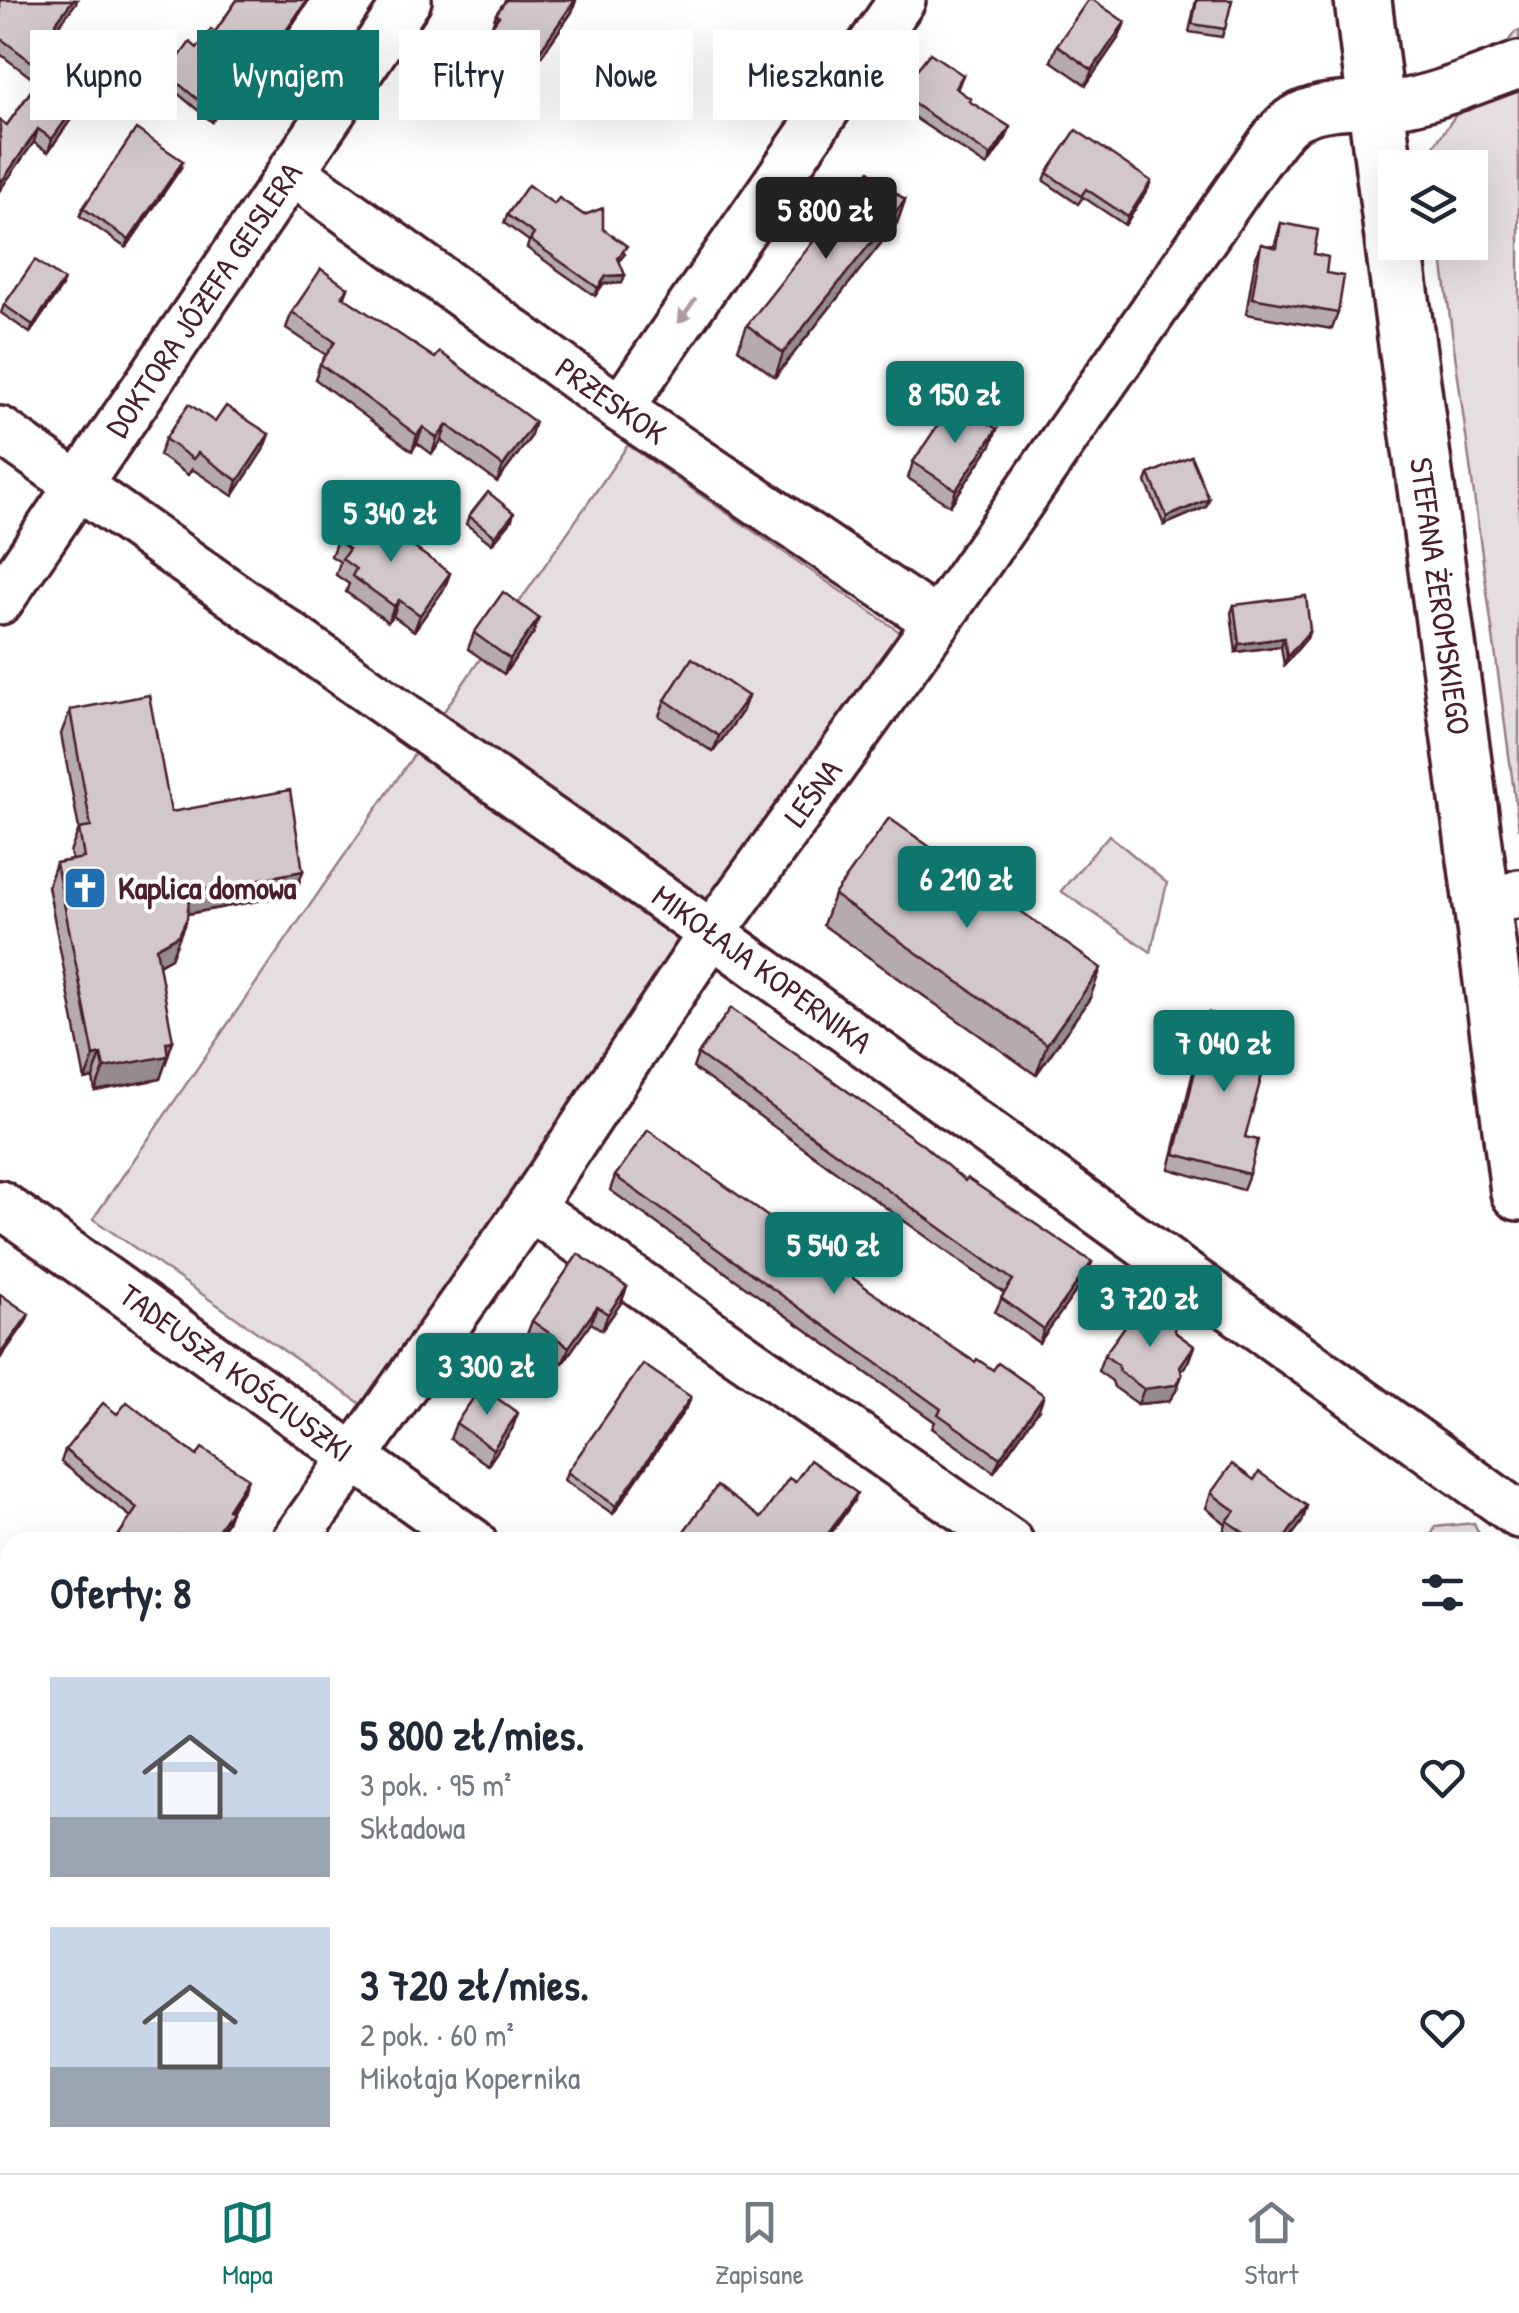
<!DOCTYPE html>
<html lang="pl">
<meta charset="utf-8">
<style>
:root{--surface:#fff;--page:#f2f2f3;--text:#1f2937;--muted:#747a83;--line:#e0e1e3;--accent:#0f766e}
body{margin:0;font-family:"Patrick Hand",sans-serif;background:var(--page);color:var(--text);height:100vh;display:flex;flex-direction:column;font-size:38px;white-space:nowrap}
*{box-sizing:border-box;margin:0}
p{font-size:32px;color:var(--muted)}
.icon{flex:none;width:55px;height:55px;fill:none;stroke:currentColor;stroke-width:2;stroke-linecap:round;stroke-linejoin:round}
.map{position:relative;flex:1;overflow:hidden}
.panel{position:absolute;left:0px;top:1532px;width:1520px;height:642px;display:flex;flex-direction:column;background:var(--surface);border-radius:30px 30px 0 0;box-shadow:0 10px 40px #0002}
.panel>*{flex:none}
.guide{position:absolute;left:30px;top:30px;width:1000px;height:90px;display:flex;gap:20px}
.buttons{position:absolute;left:1378px;top:150px;display:grid;gap:20px}
.buttons a{display:grid;place-items:center;width:110px;height:110px;border-radius:0px;background:var(--surface);box-shadow:0 10px 40px #0002;font-size:50px}
.price{position:absolute;translate:-50% -85px;padding:0 22px;border-radius:10px;background:var(--accent);color:#fff;font-size:32px;line-height:65px;filter:drop-shadow(0 2px 5px #0008)}
.price::after{content:'';position:absolute;left:50%;top:60px;width:30px;height:22px;margin-left:-15px;background:inherit;clip-path:polygon(0 0,100% 0,50% 100%)}
.price.selected{background:#222;color:#fff}
ul{padding:0;list-style:none}
li{display:flex;align-items:center;gap:30px;height:250px;padding:0 50px}
li span{display:grid;place-items:center;flex:none;width:280px;height:200px;border-radius:0px;color:#555}
li>.icon{margin-inline-start:auto}
span .icon{width:120px;height:120px;fill:#fffc;stroke-width:1}
li b{font-size:42px}
h2{display:flex;justify-content:space-between;align-items:center;height:120px;padding:0 50px;font-size:42px}
.chip{padding:0 35px;border-radius:0px;background:var(--surface);box-shadow:0 10px 40px #0002;font-size:35px;line-height:90px}
.chip.selected{background:var(--accent);color:#fff}
.dock{display:flex;justify-content:space-around;align-items:center;height:140px;border-top:2px solid var(--line);background:var(--surface);font-size:28px;color:var(--muted)}
.dock a{display:grid;justify-items:center;gap:5px}
.dock .selected{color:var(--accent)}
.map>svg:first-child{display:block}
.green{fill:#e5dee0;stroke:#987e86;stroke-width:2.5}
.lines{fill:none;stroke-linecap:round;stroke-linejoin:round}
.minor-casing{stroke:#4a1f2b;stroke-width:52}
.major-casing{stroke:#4a1f2b;stroke-width:62}
.minor{stroke:#fff;stroke-width:45}
.major{stroke:#fff;stroke-width:55}
.wall{fill:#b5abaf;stroke:#4a1f2b;stroke-width:2.5}
.shaded-wall{fill:#938b8e;stroke:#4a1f2b;stroke-width:2.5}
.building{fill:#d2c7cb;stroke:#4a1f2b;stroke-width:2.5}
.oneway{fill:#ae9aa0}
.labels{text-anchor:middle;stroke-width:8;stroke-linejoin:round;paint-order:stroke}
.street-label{font-size:32px;fill:#4a1f2b;stroke:#fff}
.poi-label{font-size:32px;font-weight:bold;fill:#4a1f2b;stroke:#fff;text-anchor:start}
</style>
<div class="map">
<svg width="1519" height="2173" viewBox="0 0 1519 2173">
<rect width="100%" height="100%" fill="#fff"/>
<filter id="ink" filterUnits="userSpaceOnUse"><feTurbulence type="fractalNoise" baseFrequency=".01" numOctaves="2"/><feDisplacementMap in="SourceGraphic" scale="20" xChannelSelector="R" yChannelSelector="G"/><feConvolveMatrix kernelMatrix="1 2 1 2 8 2 1 2 1" color-interpolation-filters="sRGB"/></filter>
<g filter="url(#ink)">
<g class="green">
<path d="M 1519,30 L 1519,829 L 1440,243 L 1470,242 L 1470,168 L 1430,167 L 1428,154 L 1515,32 Z"/>
<path d="M 628,445 L 903,634 L 367,1408 L 93,1219 Z"/>
<path d="M 1109,835 L 1167,883 L 1151,952 L 1061,891 Z"/>
<path d="M 1474,1523 L 1483,1542 L 1429,1542 L 1435,1527 Z"/>
</g>
<g class="lines">
<defs>
<g id="minor">
<path d="M 291,171 L 620,409 L 937,622"/>
<path d="M 620,409 L 902,0"/>
<path d="M 0,430 L 728,945 L 1519,1515"/>
<path d="M 0,601 L 408,0"/>
<path d="M 1484,905 L 1519,893"/>
<path d="M 0,1204 L 473,1542"/>
<path d="M 530,1207 L 1010,1542"/>
<path d="M 294,1542 L 530,1207 L 712,933 L 937,622 L 1257,162 C 1269,147 1281,124 1299,116 C 1331,100 1373,108 1407,102 C 1446,94 1482,78 1519,65"/>
<path d="M 0,1619 L 10,1625"/>
<path d="M 0,1957 L 10,1943"/>
<path d="M 1354,2165 L 1365,2173"/>
<path d="M 1146,2173 L 1151,2165"/>
</g>
<path id="major" d="M 1363,0 C 1411,398 1470,794 1519,1192"/>
</defs>
<use href="#minor" class="minor-casing"/>
<use href="#major" class="major-casing"/>
<use href="#minor" class="minor"/>
<use href="#major" class="major"/>
</g>
<g class="wall">
<path d="M 0,0 L 77,0 L 57,27 L 107,62 L 102,75 L 48,152 L 7,125 L 37,82 L 0,54 Z"/>
<path d="M 237,0 L 309,0 L 246,93 L 237,86 L 212,122 L 164,82 L 167,74 L 215,32 Z"/>
<path d="M 506,0 L 576,0 L 572,12 L 522,84 L 511,77 L 504,87 L 481,71 L 485,59 L 478,54 L 483,38 L 492,26 L 496,14 Z"/>
<path d="M 1196,0 L 1232,0 L 1222,37 L 1189,32 Z"/>
<path d="M 1125,22 L 1119,37 L 1086,85 L 1051,61 L 1057,45 Z"/>
<path d="M 963,75 L 957,90 L 969,102 L 1010,127 L 1006,138 L 987,166 L 894,104 L 898,93 Z"/>
<path d="M 180,169 L 126,248 L 80,216 L 83,208 Z"/>
<path d="M 1047,173 L 1148,189 L 1125,225 L 1083,197 L 1078,204 L 1044,181 Z"/>
<path d="M 905,200 L 897,223 L 775,377 L 738,349 L 747,325 Z"/>
<path d="M 554,204 L 603,229 L 625,254 L 619,261 L 622,283 L 603,284 L 595,296 L 527,248 L 529,241 L 504,223 L 507,215 Z"/>
<path d="M 1281,223 L 1314,254 L 1326,273 L 1338,313 L 1332,329 L 1246,314 L 1255,260 L 1261,244 L 1274,247 Z"/>
<path d="M 61,288 L 30,333 L 1,313 L 4,305 Z"/>
<path d="M 348,288 L 344,298 L 530,438 L 497,482 L 441,441 L 432,454 L 417,443 L 412,451 L 315,379 L 320,364 L 326,355 L 286,328 L 292,312 Z"/>
<path d="M 215,422 L 269,434 L 263,450 L 233,496 L 192,469 L 188,475 L 159,455 L 165,439 Z"/>
<path d="M 997,429 L 991,445 L 950,506 L 908,478 L 913,462 Z"/>
<path d="M 1149,474 L 1209,499 L 1206,507 L 1164,525 L 1146,482 Z"/>
<path d="M 469,516 L 511,521 L 492,544 L 466,524 Z"/>
<path d="M 364,527 L 450,573 L 444,589 L 414,631 L 393,616 L 388,622 L 346,592 L 349,584 L 336,575 L 340,562 L 331,556 L 337,540 Z"/>
<path d="M 1234,605 L 1307,638 L 1284,665 L 1281,646 L 1236,652 L 1231,613 Z"/>
<path d="M 474,633 L 533,634 L 504,674 L 468,649 Z"/>
<path d="M 748,696 L 742,712 L 713,752 L 659,716 L 665,700 Z"/>
<path d="M 70,710 L 171,812 L 303,871 L 295,894 L 187,914 L 171,958 L 159,965 L 168,1056 L 160,1079 L 95,1091 L 93,1078 L 85,1080 L 48,886 L 56,863 L 72,860 L 70,852 L 79,829 L 61,734 Z"/>
<path d="M 834,895 L 1090,998 L 1036,1075 L 823,925 Z"/>
<path d="M 1209,1013 L 1256,1073 L 1245,1137 L 1249,1174 L 1243,1190 L 1169,1169 L 1204,1028 Z"/>
<path d="M 698,1054 L 965,1181 L 1092,1262 L 1086,1277 L 1039,1343 L 995,1312 L 1004,1293 L 693,1068 Z"/>
<path d="M 615,1176 L 904,1315 L 1039,1409 L 994,1472 L 932,1428 L 935,1422 L 610,1190 Z"/>
<path d="M 627,1287 L 621,1303 L 602,1330 L 591,1323 L 563,1363 L 526,1337 L 532,1321 Z"/>
<path d="M 1176,1333 L 1194,1346 L 1188,1362 L 1181,1372 L 1182,1375 L 1176,1391 L 1169,1401 L 1138,1404 L 1114,1387 L 1112,1381 L 1098,1371 L 1104,1355 Z"/>
<path d="M 688,1405 L 613,1514 L 564,1480 L 567,1472 Z"/>
<path d="M 117,1414 L 197,1456 L 244,1489 L 230,1510 L 227,1522 L 213,1542 L 114,1542 L 131,1517 L 61,1462 L 65,1450 Z"/>
<path d="M 456,1423 L 512,1429 L 488,1465 L 450,1439 Z"/>
<path d="M 1254,1480 L 1307,1506 L 1302,1522 L 1287,1542 L 1229,1542 L 1221,1537 L 1226,1524 L 1206,1508 L 1211,1493 Z"/>
<path d="M 10,2102 L 10,2143 L 6,2143 L 0,2139 L 0,2106 Z"/>
</g>
<g class="shaded-wall">
<path d="M 73,0 L 77,0 L 76,3 L 50,37 L 54,25 Z"/>
<path d="M 307,0 L 309,0 L 246,93 L 249,85 Z"/>
<path d="M 575,0 L 576,0 L 572,12 L 522,84 L 528,68 Z"/>
<path d="M 1125,22 L 1119,37 L 1086,85 L 1092,70 Z"/>
<path d="M 517,61 L 511,77 L 504,87 L 509,71 Z"/>
<path d="M 107,62 L 102,75 L 48,152 L 52,139 Z"/>
<path d="M 240,78 L 237,86 L 212,122 L 215,114 Z"/>
<path d="M 1010,127 L 1006,138 L 987,166 L 991,156 Z"/>
<path d="M 38,129 L 34,142 L 0,190 L 0,184 Z"/>
<path d="M 183,161 L 180,169 L 126,248 L 129,240 Z"/>
<path d="M 1151,181 L 1148,189 L 1125,225 L 1128,217 Z"/>
<path d="M 905,200 L 897,223 L 775,377 L 783,353 Z"/>
<path d="M 625,275 L 622,283 L 603,284 L 595,296 L 598,288 L 606,276 Z"/>
<path d="M 64,280 L 61,288 L 30,333 L 33,325 Z"/>
<path d="M 535,422 L 530,438 L 497,482 L 503,466 Z"/>
<path d="M 447,425 L 441,441 L 432,454 L 437,438 Z"/>
<path d="M 423,427 L 417,443 L 412,451 L 417,435 Z"/>
<path d="M 997,429 L 991,445 L 950,506 L 956,490 Z"/>
<path d="M 269,434 L 263,450 L 233,496 L 238,481 Z"/>
<path d="M 1209,499 L 1206,507 L 1164,525 L 1167,517 Z"/>
<path d="M 514,513 L 511,521 L 492,544 L 495,536 Z"/>
<path d="M 450,573 L 444,589 L 414,631 L 420,615 Z"/>
<path d="M 399,600 L 393,616 L 388,622 L 394,606 Z"/>
<path d="M 539,618 L 533,634 L 504,674 L 510,659 Z"/>
<path d="M 1310,630 L 1307,638 L 1284,665 L 1287,657 Z"/>
<path d="M 1284,638 L 1281,646 L 1236,652 L 1239,644 Z"/>
<path d="M 748,696 L 742,712 L 713,752 L 719,736 Z"/>
<path d="M 303,871 L 295,894 L 181,915 L 190,892 Z"/>
<path d="M 187,918 L 171,958 L 147,971 L 156,948 Z"/>
<path d="M 1101,968 L 1090,998 L 1036,1075 L 1047,1044 Z"/>
<path d="M 173,1041 L 160,1079 L 95,1091 L 104,1068 Z"/>
<path d="M 101,1054 L 93,1078 L 85,1080 L 94,1056 Z"/>
<path d="M 1092,1262 L 1086,1277 L 1039,1343 L 1044,1329 Z"/>
<path d="M 627,1287 L 621,1303 L 602,1330 L 608,1314 Z"/>
<path d="M 597,1307 L 591,1323 L 563,1363 L 569,1347 Z"/>
<path d="M 29,1314 L 26,1322 L 0,1359 L 1,1353 Z"/>
<path d="M 1194,1346 L 1188,1362 L 1174,1382 L 1180,1366 Z"/>
<path d="M 1182,1375 L 1176,1391 L 1169,1401 L 1138,1404 L 1144,1389 Z"/>
<path d="M 1044,1395 L 1039,1409 L 994,1472 L 1000,1458 Z"/>
<path d="M 691,1397 L 688,1405 L 613,1514 L 616,1506 Z"/>
<path d="M 518,1413 L 512,1429 L 488,1465 L 493,1449 Z"/>
<path d="M 248,1478 L 244,1489 L 224,1520 L 228,1509 Z"/>
<path d="M 857,1493 L 854,1501 L 825,1542 L 823,1542 Z"/>
<path d="M 1307,1506 L 1302,1522 L 1287,1542 L 1282,1542 Z"/>
<path d="M 231,1511 L 227,1522 L 213,1542 L 210,1542 Z"/>
<path d="M 10,1725 L 10,1731 L 0,1748 L 0,1741 Z"/>
</g>
<g class="building">
<path d="M 0,0 L 73,0 L 54,25 L 107,62 L 52,139 L 38,129 L 0,184 L 0,120 L 7,125 L 45,72 L 0,38 Z"/>
<path d="M 237,0 L 307,0 L 249,85 L 240,78 L 215,114 L 167,74 L 190,42 L 197,48 L 211,29 L 215,32 Z"/>
<path d="M 506,0 L 575,0 L 528,68 L 517,61 L 509,71 L 486,56 L 494,45 L 483,38 L 499,16 L 496,14 Z"/>
<path d="M 1088,0 L 1093,0 L 1125,22 L 1092,70 L 1057,45 Z"/>
<path d="M 1197,0 L 1232,0 L 1225,29 L 1192,24 Z"/>
<path d="M 930,53 L 963,75 L 955,88 L 971,99 L 969,101 L 1010,127 L 991,156 L 898,93 Z"/>
<path d="M 136,129 L 183,161 L 129,240 L 83,208 Z"/>
<path d="M 1076,130 L 1151,181 L 1128,217 L 1086,189 L 1081,196 L 1047,173 Z"/>
<path d="M 869,171 L 905,200 L 783,353 L 747,325 Z"/>
<path d="M 528,185 L 554,204 L 559,198 L 584,215 L 603,208 L 603,229 L 627,246 L 618,258 L 625,275 L 606,276 L 598,288 L 530,240 L 534,234 L 507,215 Z"/>
<path d="M 1281,223 L 1318,230 L 1314,254 L 1328,257 L 1326,273 L 1344,276 L 1338,313 L 1252,298 L 1261,244 L 1277,248 Z"/>
<path d="M 35,260 L 64,280 L 33,325 L 4,305 Z"/>
<path d="M 321,269 L 348,288 L 342,296 L 435,358 L 440,352 L 535,422 L 503,466 L 447,425 L 437,438 L 423,427 L 417,435 L 320,364 L 335,342 L 292,312 Z"/>
<path d="M 954,401 L 997,429 L 956,490 L 913,462 Z"/>
<path d="M 189,404 L 215,422 L 226,406 L 269,434 L 238,481 L 198,453 L 193,459 L 165,439 Z"/>
<path d="M 1191,456 L 1209,499 L 1167,517 L 1149,474 Z"/>
<path d="M 488,492 L 514,513 L 495,536 L 469,516 Z"/>
<path d="M 371,517 L 450,573 L 420,615 L 399,600 L 394,606 L 352,576 L 356,569 L 342,559 L 349,549 L 337,540 L 353,519 L 364,527 Z"/>
<path d="M 503,592 L 539,618 L 510,659 L 474,633 Z"/>
<path d="M 1306,596 L 1310,630 L 1287,657 L 1284,638 L 1239,644 L 1234,605 Z"/>
<path d="M 692,658 L 748,696 L 719,736 L 665,700 Z"/>
<path d="M 149,695 L 171,812 L 290,790 L 303,871 L 190,892 L 187,918 L 179,935 L 156,948 L 173,1041 L 166,1042 L 168,1056 L 104,1068 L 101,1054 L 94,1056 L 56,863 L 84,858 L 79,829 L 91,827 L 70,710 Z"/>
<path d="M 889,818 L 1101,968 L 1047,1044 L 834,895 Z"/>
<path d="M 731,1008 L 923,1145 L 965,1181 L 967,1178 L 1092,1262 L 1044,1329 L 1001,1298 L 1013,1280 L 698,1054 Z"/>
<path d="M 1209,1013 L 1268,1028 L 1256,1073 L 1262,1075 L 1245,1137 L 1258,1140 L 1249,1174 L 1175,1154 Z"/>
<path d="M 648,1130 L 904,1315 L 975,1362 L 977,1359 L 993,1370 L 998,1363 L 1044,1395 L 1000,1458 L 938,1414 L 941,1409 L 615,1176 Z"/>
<path d="M 578,1254 L 627,1287 L 608,1314 L 597,1307 L 569,1347 L 532,1321 Z"/>
<path d="M 0,1294 L 29,1314 L 1,1353 L 0,1352 Z"/>
<path d="M 1143,1302 L 1173,1323 L 1176,1333 L 1194,1346 L 1180,1366 L 1182,1375 L 1175,1385 L 1144,1389 L 1119,1371 L 1118,1365 L 1104,1355 Z"/>
<path d="M 643,1364 L 691,1397 L 616,1506 L 567,1472 Z"/>
<path d="M 481,1387 L 518,1413 L 493,1449 L 456,1423 Z"/>
<path d="M 127,1402 L 197,1456 L 202,1448 L 248,1478 L 228,1509 L 231,1511 L 210,1542 L 192,1542 L 180,1535 L 175,1542 L 114,1542 L 137,1508 L 65,1450 L 103,1403 L 117,1414 Z"/>
<path d="M 810,1460 L 857,1493 L 823,1541 L 816,1536 L 811,1542 L 676,1542 L 717,1486 L 761,1518 L 789,1478 L 795,1482 Z"/>
<path d="M 1232,1464 L 1254,1480 L 1259,1472 L 1307,1506 L 1282,1542 L 1257,1542 L 1227,1521 L 1235,1511 L 1211,1493 Z"/>
<path d="M 0,1666 L 10,1673 L 10,1725 L 0,1741 Z"/>
<path d="M 10,2102 L 10,2135 L 9,2135 L 0,2130 L 0,2106 L 2,2103 Z"/>
<path d="M 478,2165 L 601,2165 L 597,2173 L 475,2173 Z"/>
</g>
<defs><path id="oneway-solid" d="M-6-.8H1V-3.2L6.5 0L1 3.2V.8H-6Z" transform="scale(2.5)"/></defs>
<use class="oneway" href="#oneway-solid" transform="translate(687 311) rotate(125)"/>
</g>
<defs>
<symbol id="church-square" viewBox="-11 -11 22 22"><rect x="-9" y="-9" width="18" height="18" rx="4" fill="#1f6fb2" stroke="#fff"/><path d="M-1.2-6h2.4v3.5h3.3v2.4h-3.3V6h-2.4V-.1h-3.3v-2.4h3.3Z" fill="#fff"/></symbol>
</defs>
<g fill-rule="evenodd">
<use href="#church-square" x="60" y="863" width="50" height="50"/>
</g>
<g class="labels">
<g class="street-label">
<text transform="translate(204 300) rotate(-56)" y="11">DOKTORA JÓZEFA GEISLERA</text>
<text transform="translate(611 401) rotate(35)" y="11">PRZESKOK</text>
<text transform="translate(1440 596) rotate(82)" y="11">STEFANA ŻEROMSKIEGO</text>
<text transform="translate(813 793) rotate(-54)" y="11">LEŚNA</text>
<text transform="translate(762 969) rotate(36)" y="11">MIKOŁAJA KOPERNIKA</text>
<text transform="translate(236 1373) rotate(36)" y="11">TADEUSZA KOŚCIUSZKI</text>
</g>
<g class="poi-label">
<text x="118" y="899">Kaplica domowa</text>
</g>
</g>
</svg>
<div class="buttons">
<a><svg class="icon" aria-label="layers" viewBox="0 0 24 24"><path d="M12 4l9 5-9 5-9-5zM3 14l9 5 9-5"/></svg></a>
</div>
<b class="price selected" style="left:826px;top:262px">5 800 zł</b>
<b class="price" style="left:955px;top:446px">8 150 zł</b>
<b class="price" style="left:391px;top:565px">5 340 zł</b>
<b class="price" style="left:967px;top:931px">6 210 zł</b>
<b class="price" style="left:1224px;top:1095px">7 040 zł</b>
<b class="price" style="left:834px;top:1297px">5 540 zł</b>
<b class="price" style="left:1150px;top:1350px">3 720 zł</b>
<b class="price" style="left:487px;top:1418px">3 300 zł</b>
<div class="guide">
<a class="chip">Kupno</a>
<a class="chip selected">Wynajem</a>
<a class="chip">Filtry</a>
<a class="chip">Nowe</a>
<a class="chip">Mieszkanie</a>
</div>
<section class="panel">
<h2>Oferty: 8<svg class="icon" aria-label="filters" viewBox="0 0 24 24"><path d="M4 7h16M4 17h16"/><circle cx="9" cy="7" r="2"/><circle cx="15" cy="17" r="2"/></svg></h2>
<ul>
<li><span style="background:linear-gradient(#c9d6e8 70%,#9aa5b1 0)"><svg class="icon" aria-label="home" viewBox="0 0 24 24"><path d="M3 11l9-7 9 7M6 9v11h12V9"/></svg></span><div><b>5 800 zł/mies.</b><p>3 pok. · 95 m²</p><p>Składowa</p></div><svg class="icon" aria-label="heart" viewBox="0 0 24 24"><path d="M12 20l-8-8c-3-5 5-10 8-4 3-6 11-1 8 4z"/></svg></li>
<li><span style="background:linear-gradient(#c9d6e8 70%,#9aa5b1 0)"><svg class="icon" aria-label="home" viewBox="0 0 24 24"><path d="M3 11l9-7 9 7M6 9v11h12V9"/></svg></span><div><b>3 720 zł/mies.</b><p>2 pok. · 60 m²</p><p>Mikołaja Kopernika</p></div><svg class="icon" aria-label="heart" viewBox="0 0 24 24"><path d="M12 20l-8-8c-3-5 5-10 8-4 3-6 11-1 8 4z"/></svg></li>
</ul>
</section>
</div>
<nav class="dock">
<a class="selected"><svg class="icon" aria-label="map" viewBox="0 0 24 24"><path d="M3 6l6-2 6 2 6-2v14l-6 2-6-2-6 2zM9 4v14M15 6v14"/></svg>Mapa</a>
<a><svg class="icon" aria-label="saved" viewBox="0 0 24 24"><path d="M7 4h10v16l-5-4-5 4z"/></svg>Zapisane</a>
<a><svg class="icon" aria-label="home" viewBox="0 0 24 24"><path d="M3 11l9-7 9 7M6 9v11h12V9"/></svg>Start</a>
</nav>
